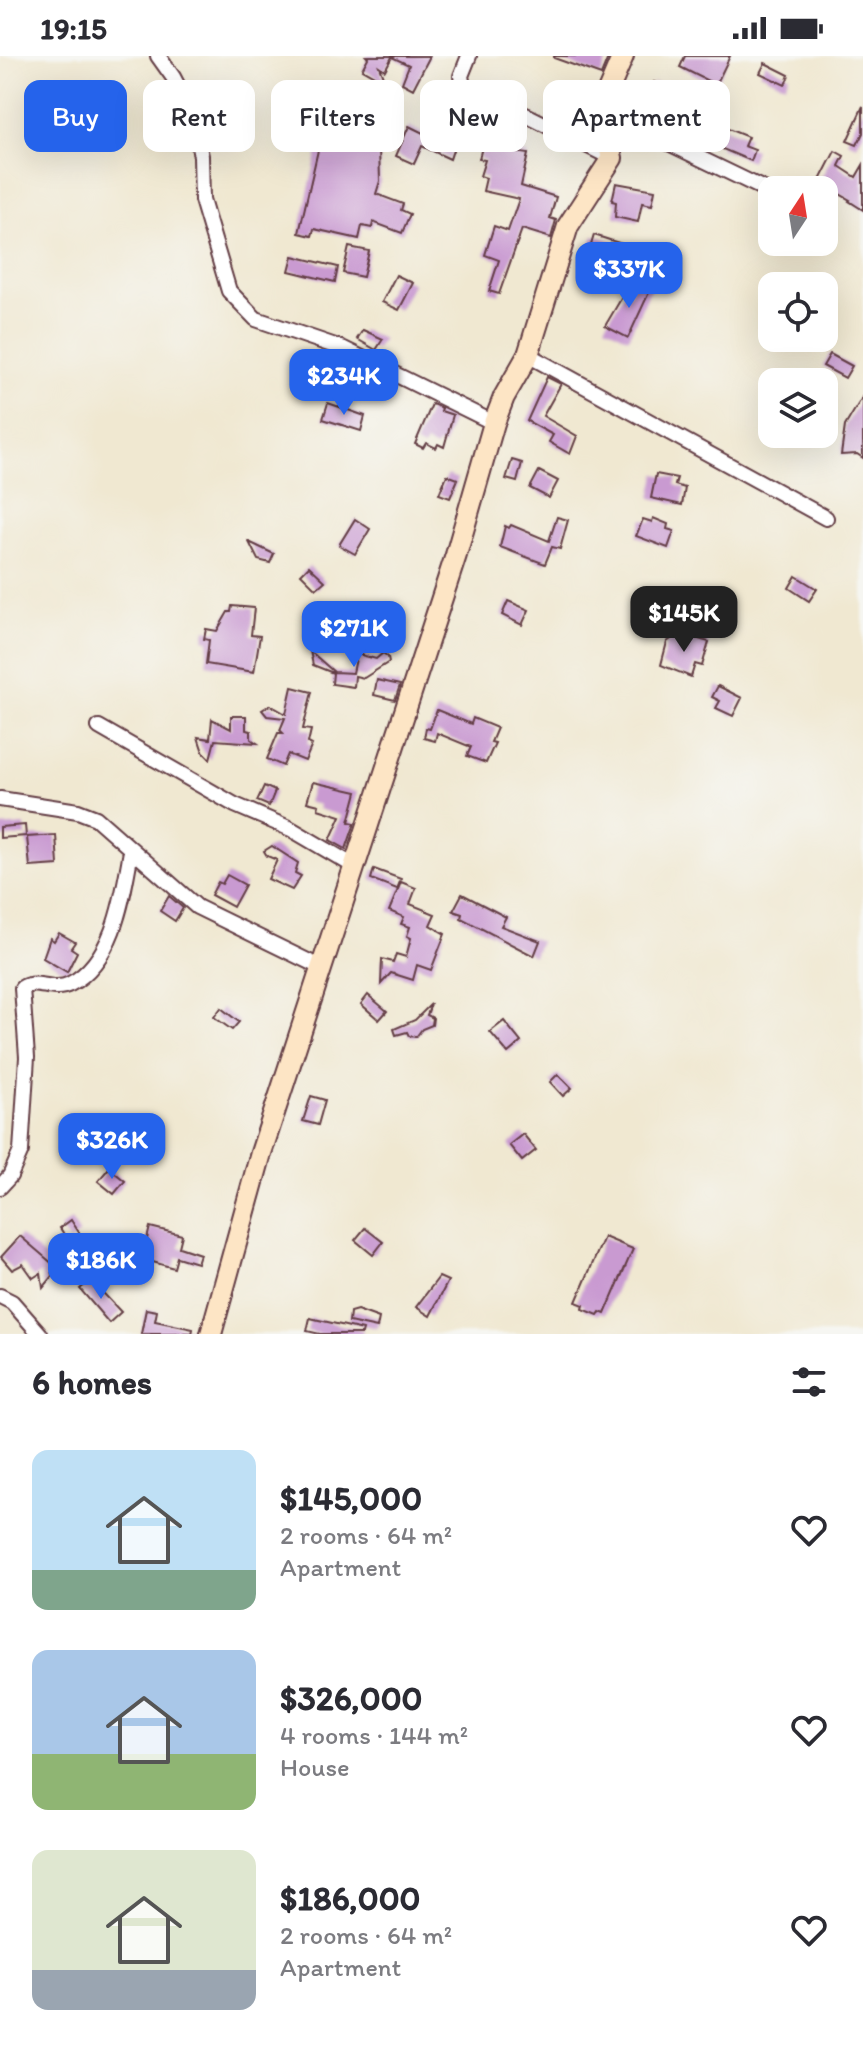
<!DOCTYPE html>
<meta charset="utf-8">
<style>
:root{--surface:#fff;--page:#f2f2f3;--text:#2b2b33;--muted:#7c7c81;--accent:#2563eb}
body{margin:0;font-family:Itim,sans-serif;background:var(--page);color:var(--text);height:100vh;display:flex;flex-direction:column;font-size:30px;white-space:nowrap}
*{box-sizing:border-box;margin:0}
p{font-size:26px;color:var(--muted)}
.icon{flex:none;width:44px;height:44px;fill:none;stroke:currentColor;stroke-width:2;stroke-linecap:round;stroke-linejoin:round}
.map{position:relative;height:1278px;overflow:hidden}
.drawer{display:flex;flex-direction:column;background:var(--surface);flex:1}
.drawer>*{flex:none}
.guide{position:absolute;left:24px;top:24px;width:816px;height:72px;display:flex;gap:16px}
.needle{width:52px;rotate:12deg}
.tools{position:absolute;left:758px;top:120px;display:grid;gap:16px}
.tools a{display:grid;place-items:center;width:80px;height:80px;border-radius:16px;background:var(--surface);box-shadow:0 8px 32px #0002;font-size:40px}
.price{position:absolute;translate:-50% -68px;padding:0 18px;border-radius:16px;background:var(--accent);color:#fff;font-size:26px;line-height:52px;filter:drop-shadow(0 2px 4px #0008)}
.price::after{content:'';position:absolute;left:50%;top:48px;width:24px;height:18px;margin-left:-12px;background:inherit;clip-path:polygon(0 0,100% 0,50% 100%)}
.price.on{background:#222;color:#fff}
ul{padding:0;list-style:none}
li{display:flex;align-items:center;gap:24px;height:200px;padding:0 32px}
li span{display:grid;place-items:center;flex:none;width:224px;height:160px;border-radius:16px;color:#555}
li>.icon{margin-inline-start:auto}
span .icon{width:96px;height:96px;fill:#fffc;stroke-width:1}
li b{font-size:34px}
h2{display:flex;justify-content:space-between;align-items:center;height:96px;padding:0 32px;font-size:34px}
.tag{padding:0 28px;border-radius:16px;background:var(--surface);box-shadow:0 8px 32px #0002;font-size:28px;line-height:72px}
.tag.on{background:var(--accent);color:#fff}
.status{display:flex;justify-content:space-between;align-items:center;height:56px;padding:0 40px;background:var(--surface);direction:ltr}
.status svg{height:22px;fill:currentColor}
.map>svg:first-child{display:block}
.building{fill:#c99ad1}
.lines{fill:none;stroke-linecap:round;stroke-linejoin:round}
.street-casing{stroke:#633d44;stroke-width:18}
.secondary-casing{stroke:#633d44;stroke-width:24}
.street{stroke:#fff;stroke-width:14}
.secondary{stroke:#fde5c5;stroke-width:20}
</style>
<div class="status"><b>19:15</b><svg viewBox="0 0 49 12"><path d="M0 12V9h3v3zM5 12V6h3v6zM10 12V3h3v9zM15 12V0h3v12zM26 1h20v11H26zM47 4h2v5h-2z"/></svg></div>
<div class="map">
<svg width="863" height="1278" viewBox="0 0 863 1278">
<rect width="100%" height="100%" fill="#f6f6f2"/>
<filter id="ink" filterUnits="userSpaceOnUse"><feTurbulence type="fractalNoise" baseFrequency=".0125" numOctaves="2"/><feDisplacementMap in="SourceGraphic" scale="16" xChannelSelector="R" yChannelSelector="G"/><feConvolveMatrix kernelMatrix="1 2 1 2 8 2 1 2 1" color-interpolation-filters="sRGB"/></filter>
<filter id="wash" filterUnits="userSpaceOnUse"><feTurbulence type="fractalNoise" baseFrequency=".006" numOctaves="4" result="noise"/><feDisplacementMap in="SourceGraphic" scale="32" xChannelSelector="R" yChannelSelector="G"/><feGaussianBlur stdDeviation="1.8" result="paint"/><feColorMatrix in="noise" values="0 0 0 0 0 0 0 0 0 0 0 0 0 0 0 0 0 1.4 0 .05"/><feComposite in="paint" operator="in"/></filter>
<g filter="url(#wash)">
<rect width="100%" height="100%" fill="#f0e8d1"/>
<g id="blocks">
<g class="building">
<path d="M 366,0 L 430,0 L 413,33 L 402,27 L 409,9 L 392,1 L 385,14 L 379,10 L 385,26 L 362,13 L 368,2 Z"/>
<path d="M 554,0 L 602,0 L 608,2 L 601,19 L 554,2 Z"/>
<path d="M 685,0 L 730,0 L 716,29 L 680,11 Z"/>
<path d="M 765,7 L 789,19 L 785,29 L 760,17 Z"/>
<path d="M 654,26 L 702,46 L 696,60 L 748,81 L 744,90 L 755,94 L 751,105 L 720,92 L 721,88 L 702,80 L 699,90 L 654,69 L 663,51 L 646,42 Z"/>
<path d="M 392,43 L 399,61 L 385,67 L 382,60 L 378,62 L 374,50 Z"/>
<path d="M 863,50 L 863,77 L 857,89 L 847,85 Z"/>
<path d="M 409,70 L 431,81 L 436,72 L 449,78 L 447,83 L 456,85 L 450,103 L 422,90 L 414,108 L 396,100 Z"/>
<path d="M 321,81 L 379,91 L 380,125 L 376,138 L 403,148 L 401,154 L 410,158 L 402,177 L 373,166 L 372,172 L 362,170 L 359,183 L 314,173 L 312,180 L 299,177 Z"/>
<path d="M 482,91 L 528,98 L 521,130 L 556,141 L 550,162 L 556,164 L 551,182 L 522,173 L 499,238 L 489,235 L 499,204 L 485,199 L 494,170 L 508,175 L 519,143 L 483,135 L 486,122 L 480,120 L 485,104 L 479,103 Z"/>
<path d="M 835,95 L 844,100 L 839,110 L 856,121 L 863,109 L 863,154 L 849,145 L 850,144 L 819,126 Z"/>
<path d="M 616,127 L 655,134 L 652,149 L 642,147 L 638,166 L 615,161 L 616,146 L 612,145 Z"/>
<path d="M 594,179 L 622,188 L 619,198 L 591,189 Z"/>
<path d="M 349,191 L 369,195 L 363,221 L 343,217 Z"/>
<path d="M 293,200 L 338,211 L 335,226 L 289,215 Z"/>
<path d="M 396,219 L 413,227 L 399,254 L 382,246 Z"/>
<path d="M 642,226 L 652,230 L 628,282 L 605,270 L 625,236 L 629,238 L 634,228 L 639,231 Z"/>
<path d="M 363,274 L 383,283 L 376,294 L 357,283 Z"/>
<path d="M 830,298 L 852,310 L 845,322 L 823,310 Z"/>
<path d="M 547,321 L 561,328 L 543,360 L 577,380 L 570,398 L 549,386 L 553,379 L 527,365 Z"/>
<path d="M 863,340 L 863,402 L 857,398 L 841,399 L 845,370 Z"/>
<path d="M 328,347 L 365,360 L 361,375 L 323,363 Z"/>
<path d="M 432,348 L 442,352 L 441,355 L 453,359 L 444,391 L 438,388 L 436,392 L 426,387 L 423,392 L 415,388 Z"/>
<path d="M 512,404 L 522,407 L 517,426 L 506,423 Z"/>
<path d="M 539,415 L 558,425 L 549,442 L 530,432 Z"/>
<path d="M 656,418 L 677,422 L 675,429 L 685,432 L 682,449 L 651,442 Z"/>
<path d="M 447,419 L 458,423 L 450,442 L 439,438 Z"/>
<path d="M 557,461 L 568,464 L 560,493 L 552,491 L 545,508 L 500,491 L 505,470 L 509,472 L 511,469 L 549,485 Z"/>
<path d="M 653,462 L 668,468 L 667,473 L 674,475 L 668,492 L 636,480 L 643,463 L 652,466 Z"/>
<path d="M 355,463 L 370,473 L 355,498 L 339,489 Z"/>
<path d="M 249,486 L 274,498 L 270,507 L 258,504 Z"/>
<path d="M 309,510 L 325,525 L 316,533 L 301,518 Z"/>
<path d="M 796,520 L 817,533 L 809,545 L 789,532 Z"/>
<path d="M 508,545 L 529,554 L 522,569 L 502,559 Z"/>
<path d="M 377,547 L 392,550 L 385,582 L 370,579 Z"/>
<path d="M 232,550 L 254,552 L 251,579 L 260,580 L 254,616 L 206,608 L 209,584 L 204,583 L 206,573 L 217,575 L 228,556 L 231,556 Z"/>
<path d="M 674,576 L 709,586 L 702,610 L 695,608 L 691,621 L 661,609 L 667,586 L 671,583 Z"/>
<path d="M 310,595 L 334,616 L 353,617 L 357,598 L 376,603 L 383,597 L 388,601 L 389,606 L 364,622 L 355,620 L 354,631 L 332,628 L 333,617 L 313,609 Z"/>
<path d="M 377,624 L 400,629 L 395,644 L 374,639 Z"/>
<path d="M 718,630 L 742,642 L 733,660 L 716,652 L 720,645 L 712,641 Z"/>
<path d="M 292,631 L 312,636 L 303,673 L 311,674 L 308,687 L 312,689 L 305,705 L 288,698 L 283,710 L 267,703 L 278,677 L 283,677 L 280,674 L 285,662 L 267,660 L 262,654 L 270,649 L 286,658 Z"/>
<path d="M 437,654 L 471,668 L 473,662 L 497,672 L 491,686 L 495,687 L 486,707 L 467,700 L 471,691 L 437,677 L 435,685 L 424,682 L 426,672 L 430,673 Z"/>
<path d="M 231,660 L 246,660 L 246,674 L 251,675 L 251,683 L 257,687 L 215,684 L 210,703 L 203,696 L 198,681 L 210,683 L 212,663 L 231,673 Z"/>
<path d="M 313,726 L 357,736 L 349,766 L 355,767 L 346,793 L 330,784 L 341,760 L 318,753 L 319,749 L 307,746 Z"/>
<path d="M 264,730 L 275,735 L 269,750 L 257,745 Z"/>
<path d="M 25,769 L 26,780 L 0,782 L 0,771 Z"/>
<path d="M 56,779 L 58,809 L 30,811 L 27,781 Z"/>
<path d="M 272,790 L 298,807 L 295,817 L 301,820 L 292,834 L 268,823 L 277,804 L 267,800 L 264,795 Z"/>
<path d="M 374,813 L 401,823 L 397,833 L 371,823 Z"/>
<path d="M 227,819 L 245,829 L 233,851 L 211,839 L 218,826 L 222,828 Z"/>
<path d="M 401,826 L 416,832 L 410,848 L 435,858 L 430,869 L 445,878 L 431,914 L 417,909 L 413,924 L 391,917 L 381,928 L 382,903 L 393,906 L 396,898 L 406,901 L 411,882 L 407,880 L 410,871 L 401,868 L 404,861 L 389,855 Z"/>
<path d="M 462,838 L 506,861 L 501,870 L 540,885 L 534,900 L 461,862 L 462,858 L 453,855 Z"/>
<path d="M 169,840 L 183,852 L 175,865 L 160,855 Z"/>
<path d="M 59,877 L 75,886 L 71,892 L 77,896 L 67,916 L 43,902 L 50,882 L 54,885 Z"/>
<path d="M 368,939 L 387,955 L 379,964 L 361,948 Z"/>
<path d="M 431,948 L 427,959 L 433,962 L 432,969 L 422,973 L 416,981 L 409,980 L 407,976 L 396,979 L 394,973 L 415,964 Z"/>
<path d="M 221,952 L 239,966 L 232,974 L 214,961 Z"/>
<path d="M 504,965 L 521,986 L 508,997 L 490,976 Z"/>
<path d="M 558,1018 L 572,1032 L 563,1040 L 550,1026 Z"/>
<path d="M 311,1040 L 325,1044 L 318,1069 L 303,1065 Z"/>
<path d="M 523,1078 L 536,1094 L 522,1105 L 509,1089 Z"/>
<path d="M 109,1112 L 125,1125 L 114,1138 L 98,1125 Z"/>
<path d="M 71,1164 L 80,1178 L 69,1186 L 60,1172 Z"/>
<path d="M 150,1171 L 182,1179 L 179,1191 L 200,1198 L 197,1207 L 177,1201 L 174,1212 L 142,1203 Z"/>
<path d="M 365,1172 L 383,1186 L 373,1199 L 355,1184 Z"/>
<path d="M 20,1180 L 54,1209 L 52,1211 L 53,1220 L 43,1232 L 41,1217 L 33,1222 L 23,1208 L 12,1214 L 1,1201 Z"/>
<path d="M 604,1181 L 633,1193 L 605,1258 L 600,1256 L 598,1259 L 583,1253 L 584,1249 L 576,1246 Z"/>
<path d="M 104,1186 L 108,1192 L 113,1189 L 119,1197 L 103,1210 L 92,1196 Z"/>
<path d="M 439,1221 L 448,1225 L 430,1260 L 416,1251 Z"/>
<path d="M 91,1224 L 121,1256 L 109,1267 L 80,1233 Z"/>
<path d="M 146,1253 L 157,1255 L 155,1265 L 193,1273 L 192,1278 L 141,1278 Z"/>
<path d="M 357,1254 L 379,1262 L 377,1272 L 349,1266 L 350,1256 Z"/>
<path d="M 310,1262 L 363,1274 L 362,1278 L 320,1278 L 307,1275 Z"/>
</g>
</g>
</g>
<g filter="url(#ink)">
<use href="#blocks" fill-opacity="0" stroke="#633d44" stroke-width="2"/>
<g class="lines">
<defs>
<g id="street">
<path d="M 158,0 L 173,21 L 191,55 L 201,100 L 202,144 L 229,235 L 256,263 L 344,293 L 494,367"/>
<path d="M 469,0 L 461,20 L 463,30 L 475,38 L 528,60 L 612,102"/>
<path d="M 600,54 L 764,133"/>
<path d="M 528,299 L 826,462"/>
<path d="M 99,671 L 235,749 L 291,773 L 354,810"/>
<path d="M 0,743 L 78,755 L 96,762 L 197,851 L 320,911"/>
<path d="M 0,1131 L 10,1120 L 21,1095 L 27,1001 L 22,932 C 36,922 52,937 70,928 C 115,904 123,839 131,795"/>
<path d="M 0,1240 L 12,1246 L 40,1278"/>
</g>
<path id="secondary" d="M 211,1278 L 261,1097 L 456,499 L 494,367 L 504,341 L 528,299 L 568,170 L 612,102 L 600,54 L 623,0"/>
</defs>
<use href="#street" class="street-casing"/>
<use href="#secondary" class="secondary-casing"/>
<use href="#street" class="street"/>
<use href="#secondary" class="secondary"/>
</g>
</g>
</svg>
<div class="tools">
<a><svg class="needle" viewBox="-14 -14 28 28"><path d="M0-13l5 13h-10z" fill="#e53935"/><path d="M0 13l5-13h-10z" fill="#7c7c81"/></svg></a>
<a><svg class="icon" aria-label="locate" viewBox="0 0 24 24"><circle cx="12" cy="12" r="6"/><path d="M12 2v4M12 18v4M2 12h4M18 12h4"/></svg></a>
<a><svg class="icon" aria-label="layers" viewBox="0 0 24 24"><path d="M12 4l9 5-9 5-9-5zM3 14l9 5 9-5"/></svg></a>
</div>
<b class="price" style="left:629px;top:254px">$337K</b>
<b class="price" style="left:344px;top:361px">$234K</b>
<b class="price on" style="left:684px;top:598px">$145K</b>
<b class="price" style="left:354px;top:613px">$271K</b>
<b class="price" style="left:112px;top:1125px">$326K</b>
<b class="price" style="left:101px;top:1245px">$186K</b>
<div class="guide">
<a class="tag on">Buy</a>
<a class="tag">Rent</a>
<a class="tag">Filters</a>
<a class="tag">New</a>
<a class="tag">Apartment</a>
</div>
</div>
<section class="drawer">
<h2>6 homes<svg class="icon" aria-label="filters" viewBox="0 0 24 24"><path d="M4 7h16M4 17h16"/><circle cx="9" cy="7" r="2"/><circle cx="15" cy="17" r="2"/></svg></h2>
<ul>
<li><span style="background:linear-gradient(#bfe0f5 75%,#7fa58c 0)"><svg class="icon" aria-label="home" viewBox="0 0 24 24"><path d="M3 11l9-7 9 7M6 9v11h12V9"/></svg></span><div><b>$145,000</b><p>2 rooms · 64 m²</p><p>Apartment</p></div><svg class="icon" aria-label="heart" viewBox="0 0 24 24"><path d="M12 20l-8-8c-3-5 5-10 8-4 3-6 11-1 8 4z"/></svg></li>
<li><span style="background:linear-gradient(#a9c7e8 65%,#8fb573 0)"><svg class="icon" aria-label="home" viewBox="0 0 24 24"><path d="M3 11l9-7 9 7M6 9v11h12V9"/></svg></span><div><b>$326,000</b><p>4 rooms · 144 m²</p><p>House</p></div><svg class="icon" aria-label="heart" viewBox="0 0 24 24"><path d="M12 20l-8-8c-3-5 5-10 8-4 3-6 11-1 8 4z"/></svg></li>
<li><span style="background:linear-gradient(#dfe7d0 75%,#9aa5b1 0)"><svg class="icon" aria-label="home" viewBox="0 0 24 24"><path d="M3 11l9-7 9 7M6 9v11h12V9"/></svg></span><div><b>$186,000</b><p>2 rooms · 64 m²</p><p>Apartment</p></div><svg class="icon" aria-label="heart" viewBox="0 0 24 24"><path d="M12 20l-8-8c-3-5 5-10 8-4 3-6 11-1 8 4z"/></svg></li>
</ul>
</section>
